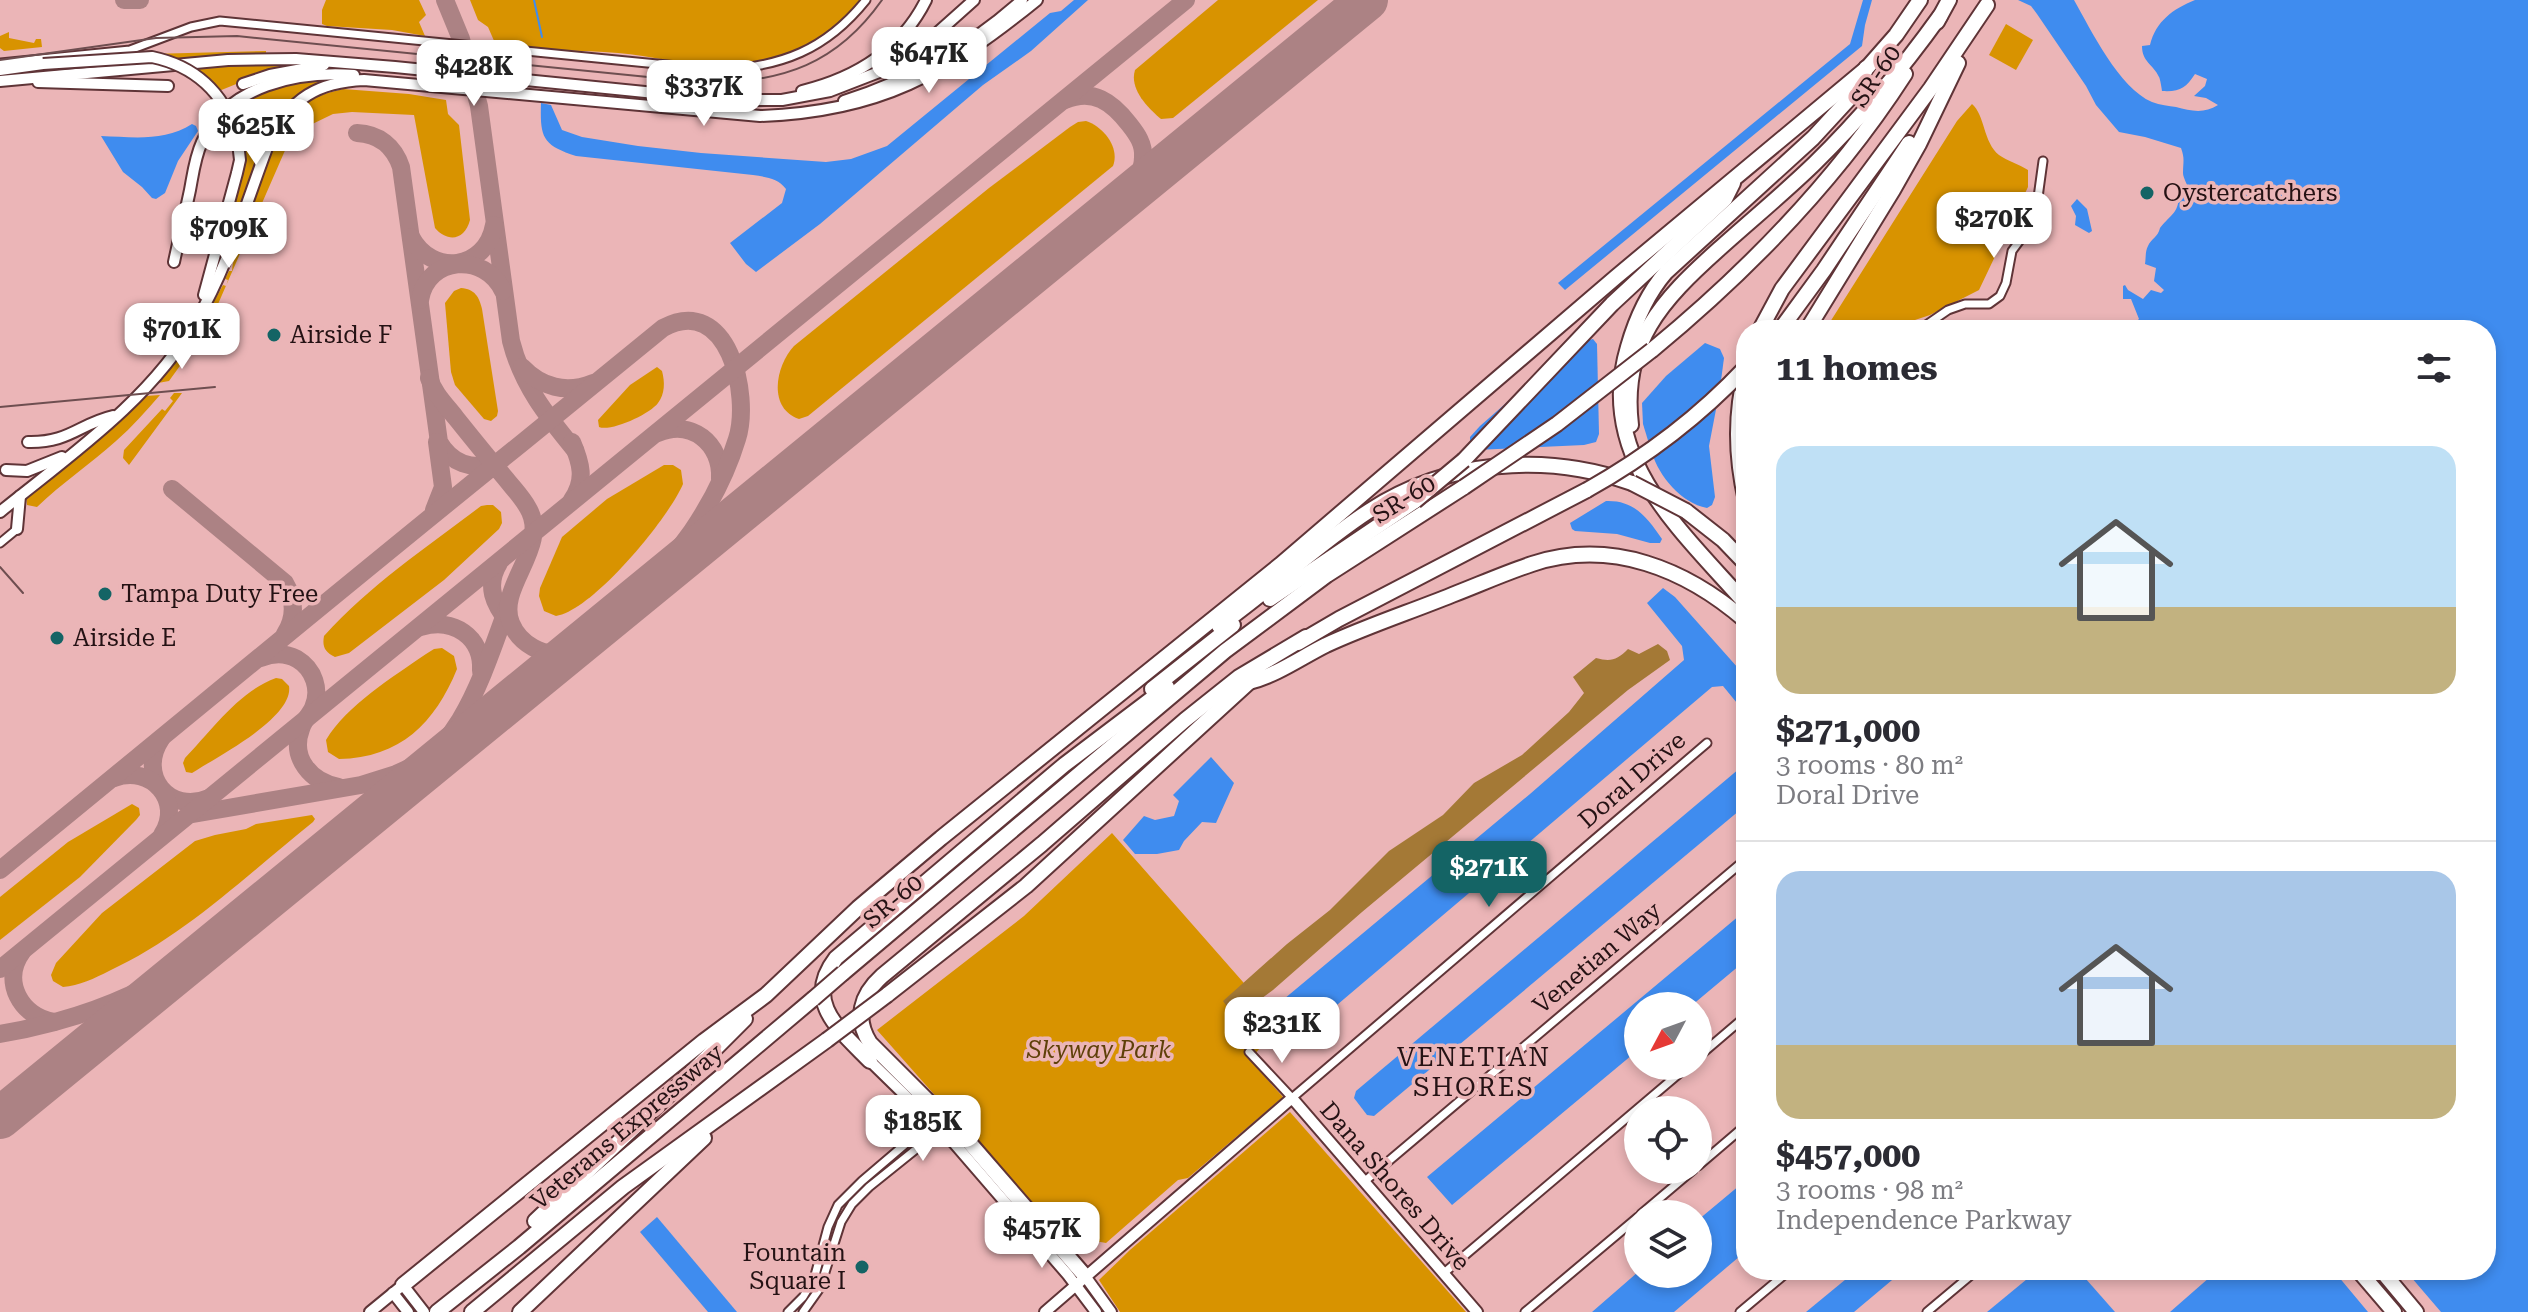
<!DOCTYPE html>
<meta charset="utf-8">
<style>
:root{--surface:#fff;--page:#f7f7f7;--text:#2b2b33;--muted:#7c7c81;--line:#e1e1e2;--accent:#146465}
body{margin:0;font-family:"Roboto Serif",serif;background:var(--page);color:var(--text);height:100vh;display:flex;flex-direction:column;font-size:30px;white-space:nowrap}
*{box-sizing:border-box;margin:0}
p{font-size:26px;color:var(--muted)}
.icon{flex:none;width:44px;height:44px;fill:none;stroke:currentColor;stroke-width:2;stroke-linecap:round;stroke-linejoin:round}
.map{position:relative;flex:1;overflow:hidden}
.side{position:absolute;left:1736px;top:320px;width:760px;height:960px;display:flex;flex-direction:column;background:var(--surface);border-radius:32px;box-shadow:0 4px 12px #0003}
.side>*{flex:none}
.needle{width:52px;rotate:229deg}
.controls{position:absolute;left:1624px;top:992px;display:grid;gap:16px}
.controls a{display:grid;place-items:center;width:88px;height:88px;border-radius:50%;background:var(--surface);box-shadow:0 4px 12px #0003;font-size:40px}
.price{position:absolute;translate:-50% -68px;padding:0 18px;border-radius:16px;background:#fff;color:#222;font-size:26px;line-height:52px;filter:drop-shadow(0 2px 4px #0008)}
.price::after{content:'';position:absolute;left:50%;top:48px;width:24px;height:18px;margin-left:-12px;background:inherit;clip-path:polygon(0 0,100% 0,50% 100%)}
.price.on{background:var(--accent);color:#fff}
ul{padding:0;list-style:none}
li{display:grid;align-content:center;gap:16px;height:424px;padding:0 40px}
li+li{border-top:2px solid var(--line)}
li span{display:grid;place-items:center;height:248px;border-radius:24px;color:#555}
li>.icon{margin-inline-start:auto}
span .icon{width:144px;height:144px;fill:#fffc;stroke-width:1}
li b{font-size:34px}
h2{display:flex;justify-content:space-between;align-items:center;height:96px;padding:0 40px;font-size:34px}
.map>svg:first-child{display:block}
.green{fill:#d89300}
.forest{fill:#a47936}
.water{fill:#3f8cef}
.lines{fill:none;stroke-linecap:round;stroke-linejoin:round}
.stream{stroke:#3f8cef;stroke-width:2}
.taxiway{stroke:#ac8284;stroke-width:18}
.runway{stroke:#ac8284;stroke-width:42}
.street-casing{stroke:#5f3437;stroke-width:11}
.secondary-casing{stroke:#5f3437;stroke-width:14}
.highway-casing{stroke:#5f3437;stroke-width:18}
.street{stroke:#fff;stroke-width:7}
.secondary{stroke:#fff;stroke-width:10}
.highway{stroke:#fff;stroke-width:14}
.tram{stroke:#6e4e50;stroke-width:2}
.secondary-bridge-casing{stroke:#5f3437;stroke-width:14;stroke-linecap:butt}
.highway-bridge-casing{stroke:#5f3437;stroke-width:18;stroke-linecap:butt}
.secondary-bridge{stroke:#fff;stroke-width:10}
.highway-bridge{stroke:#fff;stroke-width:14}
.poi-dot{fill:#146465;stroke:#ebb5b7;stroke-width:3}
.labels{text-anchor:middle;stroke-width:7;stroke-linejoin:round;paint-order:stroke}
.street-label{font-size:24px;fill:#251214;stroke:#ebb5b7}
.poi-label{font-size:24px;fill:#251214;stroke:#ebb5b7;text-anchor:start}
.park-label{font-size:24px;font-style:italic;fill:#5f4009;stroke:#ebb5b7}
.neighbourhood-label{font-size:26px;letter-spacing:2px;fill:#251214;stroke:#ebb5b7}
</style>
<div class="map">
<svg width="2528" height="1312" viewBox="0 0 2528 1312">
<rect width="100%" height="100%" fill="#ebb5b7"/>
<g class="green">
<path d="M 326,0 L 419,0 L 426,15 L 419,22 L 425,36 L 392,30 L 327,26 L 322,24 L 322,10 Z"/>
<path d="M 470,0 L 862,0 C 829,42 770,71 716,67 C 683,64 651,56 618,53 C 576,49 536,52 495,43 L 488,27 L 478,20 Z"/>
<path d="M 1218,0 L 1318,0 L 1173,118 L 1161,119 C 1148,108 1129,89 1135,70 Z"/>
<path d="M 2006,24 L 2033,40 L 2016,70 L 1989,55 Z"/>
<path d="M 9,32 L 9,38 L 34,43 L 36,39 L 41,39 L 42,47 L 4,51 L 0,48 L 0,36 Z"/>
<path d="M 266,51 L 266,53 L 174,60 L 149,54 Z"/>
<path d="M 247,64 L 281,66 L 219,91 L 194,69 Z"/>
<path d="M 335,78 C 307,86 288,100 272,123 L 217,262 L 239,176 L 231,110 C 265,87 295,80 335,78 Z"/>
<path d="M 343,89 L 409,94 L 446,100 L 448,114 L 459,125 L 470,220 C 465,240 448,243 435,228 L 414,115 L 352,112 L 333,114 L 300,130 L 290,139 L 208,327 L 169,381 L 158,383 L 195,336 L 223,285 L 226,286 L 228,280 L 225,279 L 229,271 L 232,271 C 233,248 272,134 289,116 C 303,100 322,94 343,89 Z"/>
<path d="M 1972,104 C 1985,115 1983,142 1999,155 C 2007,161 2019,164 2028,170 L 2028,187 L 1979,290 L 1930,315 L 1885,330 L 1825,330 L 1957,121 Z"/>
<path d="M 1086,121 C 1104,127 1120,148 1113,166 L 808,416 L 799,419 C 767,408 776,365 794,346 L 989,188 L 1070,127 L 1078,122 Z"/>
<path d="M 461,288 C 475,289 479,297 482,309 L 498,411 L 497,416 L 491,421 L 484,419 L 455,385 L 451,372 L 445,303 L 454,291 Z"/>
<path d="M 657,367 L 662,371 C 665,382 665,394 658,403 C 650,414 611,432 599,427 L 598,420 L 630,385 Z"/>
<path d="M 174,393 L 182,393 L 129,465 L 123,458 L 124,450 L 162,409 L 165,411 L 173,401 L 170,398 Z"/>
<path d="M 160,395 C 146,411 132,427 116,441 C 90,464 62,483 37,507 L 27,505 L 26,497 L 146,396 Z"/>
<path d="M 664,465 L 673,465 L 681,470 L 683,484 C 668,519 593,610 556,616 L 544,611 L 539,596 L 540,588 L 562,537 L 607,499 Z"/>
<path d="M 487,505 L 493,505 L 501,512 L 502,523 L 499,529 L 444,580 L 349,653 L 335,657 C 325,652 322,647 324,636 C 370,585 427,547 481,506 Z"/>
<path d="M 442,648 L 454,656 L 457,669 C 435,723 400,758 339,759 L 328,752 L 326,740 C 347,705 393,677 426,654 L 434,649 Z"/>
<path d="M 276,678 L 282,679 L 289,686 C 294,717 220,755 197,770 L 192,773 L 186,772 L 183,763 L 185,758 C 211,731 239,691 276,678 Z"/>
<path d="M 132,804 L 139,808 L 140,815 L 136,820 L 80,877 L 0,940 L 0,897 L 68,842 Z"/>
<path d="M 312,815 L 315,819 L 313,822 C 248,874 185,936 109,971 C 95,978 79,986 63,987 L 53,981 L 51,975 L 56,963 L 102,913 L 195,841 L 215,835 L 246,829 L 256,824 Z"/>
<path d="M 1112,833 L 1280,1024 L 1250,1060 L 1283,1097 L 1188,1178 L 1178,1180 L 1106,1243 L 1058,1234 L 877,1030 L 1024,916 Z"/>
<path d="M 1290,1112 L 1466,1312 L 1120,1312 L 1099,1280 L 1130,1250 Z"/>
</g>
<path class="forest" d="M 1658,644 L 1667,651 L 1670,660 L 1628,690 L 1362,912 L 1273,990 L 1235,1018 L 1223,1001 L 1287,944 L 1330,910 L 1389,851 L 1443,815 L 1474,783 L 1522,755 L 1569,712 L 1584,693 L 1573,677 L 1596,658 C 1611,662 1617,660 1628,649 L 1639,654 Z"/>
<g class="water">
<path d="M 1074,0 L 1088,0 L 1031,51 L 983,85 L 820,224 L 756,272 L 746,264 L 730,243 L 782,203 L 786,189 C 778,178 766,177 753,175 L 576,156 C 542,145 540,137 541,103 L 551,105 L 562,130 L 582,137 L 638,146 L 701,153 L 826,162 L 851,159 L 887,146 L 1050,13 L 1061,11 Z"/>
<path d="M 1863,0 L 1872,0 L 1865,25 L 1862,46 L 1565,290 L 1558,283 L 1850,44 Z"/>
<path d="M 2018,0 L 2074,0 C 2091,30 2119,88 2152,102 C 2160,105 2169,106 2176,107 C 2191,111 2204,114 2218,105 L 2206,98 L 2194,96 L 2205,86 L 2207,79 L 2195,74 C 2186,88 2180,92 2162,91 C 2162,90 2160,78 2159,77 C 2153,64 2142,62 2142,46 L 2150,45 C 2156,21 2173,9 2195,0 L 2528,0 L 2528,1312 L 2441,1312 L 2405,1270 L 2486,1270 L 2486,330 L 2127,330 L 2139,319 L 2131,299 L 2123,299 L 2123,286 L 2125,285 L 2128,290 L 2143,299 L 2151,290 L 2161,293 L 2164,290 L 2154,281 L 2156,268 L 2145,264 C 2146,259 2145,251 2148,246 C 2151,239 2158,237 2160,228 C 2168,217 2180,212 2178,197 L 2189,191 C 2188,185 2183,178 2183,173 C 2183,162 2185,159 2181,148 L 2145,137 L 2119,132 L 2096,105 L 2086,86 L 2037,14 L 2031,6 Z"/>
<path d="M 192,124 L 196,126 L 198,131 L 178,161 L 165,193 L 156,199 L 152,198 L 142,187 L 123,172 L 101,136 C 132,137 164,142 192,124 Z"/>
<path d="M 2077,199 L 2087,209 L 2092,231 L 2089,233 L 2075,225 L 2076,216 L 2071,206 Z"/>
<path d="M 1593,339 L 1597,344 L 1599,434 L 1596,442 L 1584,445 L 1475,450 L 1470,442 L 1470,437 L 1480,426 L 1573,344 Z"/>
<path d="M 1705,343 L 1720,349 L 1724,358 L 1720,388 L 1650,447 L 1643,424 L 1642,403 L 1666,376 Z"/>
<path d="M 1718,399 L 1709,446 L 1715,497 L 1712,505 L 1707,508 C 1681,503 1659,476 1652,453 Z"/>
<path d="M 1606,501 C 1634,500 1647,517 1662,539 L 1660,543 L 1650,543 L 1617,534 L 1575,531 L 1572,529 L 1570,523 Z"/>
<path d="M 1663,588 L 1675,597 L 1746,677 L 1746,714 L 1723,686 L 1712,687 L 1298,1038 L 1272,1009 L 1530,794 L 1684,660 L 1682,646 L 1647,603 Z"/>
<path d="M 1211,757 L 1234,783 L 1216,823 L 1202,822 L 1184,841 L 1179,850 L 1157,854 L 1135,854 L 1123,840 L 1144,816 L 1155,820 L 1174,816 L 1179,801 L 1173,795 Z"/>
<path d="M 1746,763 L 1746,805 L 1374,1116 L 1367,1115 L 1354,1098 L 1356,1091 Z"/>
<path d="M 1746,910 L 1746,960 L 1691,1006 L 1638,1006 L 1638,1050 L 1452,1205 L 1427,1177 Z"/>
<path d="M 1746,1180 L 1746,1251 L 1674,1312 L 1592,1312 L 1638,1272 L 1638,1274 L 1698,1274 L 1698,1220 Z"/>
<path d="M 657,1217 L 737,1312 L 708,1312 L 640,1232 Z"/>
<path d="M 1857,1270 L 1904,1270 L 1854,1312 L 1806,1312 Z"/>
<path d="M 2038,1270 L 2078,1270 L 2115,1312 L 1987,1312 Z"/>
<path d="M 2204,1270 L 2333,1270 L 2368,1312 L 2170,1312 L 2210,1277 Z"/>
</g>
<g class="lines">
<path class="stream" d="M 534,0 L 542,37"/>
<g class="taxiway">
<path d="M 124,0 L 140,0"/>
<path d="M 445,0 L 461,39 L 479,106 L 511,341 C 522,385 547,416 575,450"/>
<path d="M 1065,100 C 1093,88 1112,102 1129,124 C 1137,134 1144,144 1143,157 C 1143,172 1134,185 1126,197"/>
<path d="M 357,133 C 379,134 394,146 401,167 L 439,442 C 451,463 472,471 495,463"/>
<path d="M 411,237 C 432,277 486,270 494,225"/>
<path d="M 420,300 C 427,256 485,252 503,291"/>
<path d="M 522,367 C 541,387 566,394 593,383"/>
<path d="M 658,433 C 691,419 722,443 720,479"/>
<path d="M 572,442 C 581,463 586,480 572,500"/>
<path d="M 172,489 L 285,583 C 295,600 296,617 285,634"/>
<path d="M 434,510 L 443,487 L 437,442"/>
<path d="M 499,563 C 485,586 494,604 509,623"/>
<path d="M 421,627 C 453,617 483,637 481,671"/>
<path d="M 261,658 C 273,653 286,653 297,659 C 314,669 321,690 313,708 C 310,715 303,721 301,729 C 290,758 311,782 339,787"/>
<path d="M 161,739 C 137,775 169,815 209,798"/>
<path d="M 114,778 C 151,764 184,801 162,835"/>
<path d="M 193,814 L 361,785 L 396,774 L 420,763"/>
<path d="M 303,869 C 358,824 422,781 460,720 C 481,685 494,644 508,606"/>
<path d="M 0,870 C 174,728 347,584 522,443 L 663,328 C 728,293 751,395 737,439 C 727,472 711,503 692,531 C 666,568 634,598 599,626 C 589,635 578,646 565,651 C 544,659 519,643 511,623 C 496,587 551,547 528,508 C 522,497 513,488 506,479 C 489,459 472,438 456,418 C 446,405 434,394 429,378"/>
<path d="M 22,952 C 1,981 21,1017 54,1022"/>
<path d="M 0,969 L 1186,0"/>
<path d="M 0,1034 C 64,1023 124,1004 179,968 C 205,951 228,930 252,910"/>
</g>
<path class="runway" d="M 0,1118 L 1367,0"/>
<defs>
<g id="street">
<path d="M 0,63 L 130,50 L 191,27 L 220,21 L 718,70 C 781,67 826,50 866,0"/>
<path d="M 1919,330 L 1948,310 L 1965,304 L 1989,304 L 2000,296 L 2006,283 L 2012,251 L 2029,228 L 2036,212 L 2043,161"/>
<path d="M 0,543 L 17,529"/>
<path d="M 1249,1052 L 1292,1098 L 1707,743"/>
<path d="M 1698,1057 L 1746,1016"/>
<path d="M 1698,1166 L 1746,1125"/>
<path d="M 1365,1181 L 1746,859"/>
<path d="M 1641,1214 L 1693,1170"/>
<path d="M 2138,1270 L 2142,1274"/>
<path d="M 1444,1273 L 1688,1066"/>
<path d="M 788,1312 L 803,1297 L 814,1279 L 828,1227 L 838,1205 L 862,1181 L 923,1129 L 926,1114"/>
<path d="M 803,1312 L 820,1288 L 841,1222 L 852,1204 L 869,1187 L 930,1138 L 944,1135"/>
<path d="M 1525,1312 L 1638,1217"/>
<path d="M 1740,1312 L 1790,1270"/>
<path d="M 1927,1312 L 1977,1270"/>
</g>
<g id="secondary">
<path d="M 0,70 L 43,64"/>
<path d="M 0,81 L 228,60 L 296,59 L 395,67 L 725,100 L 782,100 L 830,91 L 879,72 L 927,42 L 974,0"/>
<path d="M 38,82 L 168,86"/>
<path d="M 243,84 L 270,75 L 324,65"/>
<path d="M 802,91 C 855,78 901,50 926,0"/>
<path d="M 844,101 C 910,80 970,47 1022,0"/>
<path d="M 174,262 C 179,238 185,214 190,190 C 193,174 195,157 202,142 C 228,85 298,71 354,75"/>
<path d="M 204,295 L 237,173 L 240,160 L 237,134"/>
<path d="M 28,442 C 69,443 79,424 113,416"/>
<path d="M 6,470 L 27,471 L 62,457"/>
<path d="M 0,512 C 69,456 151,400 196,321 C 229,265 247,200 270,140 C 291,98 318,82 364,80 L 760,116 C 879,112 946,74 1037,0"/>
<path d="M 17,529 L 20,496"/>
<path d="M 870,1061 L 954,1143 L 1068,1275 L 1096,1312"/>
<path d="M 1085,1276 L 1111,1312"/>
<path d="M 393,1293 L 408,1312"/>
<path d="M 370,1312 L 403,1285 L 424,1312"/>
<path d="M 1045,1312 L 1292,1098 L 1477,1312"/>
</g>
<g id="highway">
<path d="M 1937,22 L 1949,0"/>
<path d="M 1760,330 L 1782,289 L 1931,88 L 1987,5"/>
<path d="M 1780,330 L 1824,270 L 1909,143"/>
<path d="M 1807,330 L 1893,190 L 1919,144 L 1958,63"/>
<path d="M 1652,350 C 1748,271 1838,178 1905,74"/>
<path d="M 1746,371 C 1735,413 1736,458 1746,501"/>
<path d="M 1631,425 C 1621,343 1662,300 1719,249 C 1750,221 1783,194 1814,164 C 1860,119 1902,69 1940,16"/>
<path d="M 1464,460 L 1612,304 L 1725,199 L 1733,183"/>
<path d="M 1686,511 L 1723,540 L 1746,564"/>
<path d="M 1270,599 L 1415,501"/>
<path d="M 1746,604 C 1681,530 1595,457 1628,347 C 1636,319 1647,294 1666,272 L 1813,138 L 1860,87 L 1866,68"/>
<path d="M 1219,626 C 1271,589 1317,545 1369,511 C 1448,460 1545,452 1632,483"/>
<path d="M 1298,643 L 1339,619 L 1587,490"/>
<path d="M 1249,682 C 1277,675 1300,658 1326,645 C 1367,626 1410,612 1452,595 C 1478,585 1505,573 1532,564 C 1611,538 1686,569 1746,621"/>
<path d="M 1152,689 L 1233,625"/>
<path d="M 843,973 L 1225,651 L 1327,575 L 1464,487"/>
<path d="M 887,995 L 1026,886 L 1259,673"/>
<path d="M 870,1061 C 841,1031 802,1002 836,958 L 1064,765 L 1167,687"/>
<path d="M 535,1221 L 680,1084 L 745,1019"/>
<path d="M 2358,1270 L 2394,1312"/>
<path d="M 2381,1270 L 2416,1312"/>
<path d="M 1085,1276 L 968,1141 L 870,1043 C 854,1018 861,995 882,976 L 1042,844 L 1185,720 L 1239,677 L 1306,637"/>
<path d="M 403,1285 L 704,1041 L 766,995 L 858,908 L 941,838 L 1280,565 L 1616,277 L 1867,68 L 1896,35 L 1920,0"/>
<path d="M 437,1312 L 519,1247 L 813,999"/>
<path d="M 472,1312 L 623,1187 L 827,1040"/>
<path d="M 520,1312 L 704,1138"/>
</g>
</defs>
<use href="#street" class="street-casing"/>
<use href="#secondary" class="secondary-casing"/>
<use href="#highway" class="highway-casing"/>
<use href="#street" class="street"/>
<use href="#secondary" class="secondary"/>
<use href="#highway" class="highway"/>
<g class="tram">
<path d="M 0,60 L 156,38 L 237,36 L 708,83 C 783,82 837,64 882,0"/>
<path d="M 0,407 L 215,387"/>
<path d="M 0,567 L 23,593"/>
</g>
<defs>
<path id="secondary-bridge" d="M 43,64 L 152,57 C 195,66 223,92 237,134"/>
<g id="highway-bridge">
<path d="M 1632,483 L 1686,511"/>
<path d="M 1464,487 L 1557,424 L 1652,350"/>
<path d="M 1587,490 C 1646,457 1700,416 1746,367"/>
<path d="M 1415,501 L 1464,460"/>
<path d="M 813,999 L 843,973"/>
<path d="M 827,1040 L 887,995"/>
</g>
</defs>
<use href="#secondary-bridge" class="secondary-bridge-casing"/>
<use href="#highway-bridge" class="highway-bridge-casing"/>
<use href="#secondary-bridge" class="secondary-bridge"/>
<use href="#highway-bridge" class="highway-bridge"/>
</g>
<g class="poi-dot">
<circle cx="2147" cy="193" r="8"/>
<circle cx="274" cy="335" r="8"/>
<circle cx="105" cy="594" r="8"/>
<circle cx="57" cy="638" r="8"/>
<circle cx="862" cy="1267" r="8"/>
</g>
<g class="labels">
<g class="street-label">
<text transform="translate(1876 76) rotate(-56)" y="8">SR-60</text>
<text transform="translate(1404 499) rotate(-32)" y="8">SR-60</text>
<text transform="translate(1632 780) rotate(-41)" y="8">Doral Drive</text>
<text transform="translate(893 901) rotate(-40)" y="8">SR-60</text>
<text transform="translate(1597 958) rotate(-40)" y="8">Venetian Way</text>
<text transform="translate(627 1127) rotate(-40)" y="8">Veterans Expressway</text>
<text transform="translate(1395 1186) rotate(49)" y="8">Dana Shores Drive</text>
</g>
<g class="poi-label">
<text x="2163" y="201">Oystercatchers</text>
<text x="290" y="343">Airside F</text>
<text x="121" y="602">Tampa Duty Free</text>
<text x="73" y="646">Airside E</text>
<text x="846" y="1261" text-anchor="end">Fountain<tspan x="846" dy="28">Square I</tspan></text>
</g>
<g class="park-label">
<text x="1099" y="1058">Skyway Park</text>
</g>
<g class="neighbourhood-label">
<text x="1474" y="1066">VENETIAN<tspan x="1474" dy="30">SHORES</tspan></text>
</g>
</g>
</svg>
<div class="controls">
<a><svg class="needle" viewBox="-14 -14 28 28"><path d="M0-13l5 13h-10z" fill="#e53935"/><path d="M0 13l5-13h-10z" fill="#7c7c81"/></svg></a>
<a><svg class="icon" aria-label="locate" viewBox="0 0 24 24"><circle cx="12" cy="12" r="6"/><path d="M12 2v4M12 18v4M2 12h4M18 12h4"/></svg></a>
<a><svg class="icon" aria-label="layers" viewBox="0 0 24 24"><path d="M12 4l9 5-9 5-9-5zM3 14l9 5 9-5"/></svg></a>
</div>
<b class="price" style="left:929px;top:95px">$647K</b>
<b class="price" style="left:474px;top:108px">$428K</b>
<b class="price" style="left:704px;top:128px">$337K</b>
<b class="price" style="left:256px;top:167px">$625K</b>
<b class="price" style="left:1994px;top:260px">$270K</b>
<b class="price" style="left:229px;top:270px">$709K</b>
<b class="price" style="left:182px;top:371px">$701K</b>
<b class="price on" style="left:1489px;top:909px">$271K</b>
<b class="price" style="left:1282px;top:1065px">$231K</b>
<b class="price" style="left:923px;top:1163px">$185K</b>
<b class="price" style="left:1042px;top:1270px">$457K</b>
<section class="side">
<h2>11 homes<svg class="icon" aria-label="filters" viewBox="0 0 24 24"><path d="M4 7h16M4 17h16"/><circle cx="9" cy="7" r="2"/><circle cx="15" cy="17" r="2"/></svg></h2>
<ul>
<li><span style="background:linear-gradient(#bfe0f5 65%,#c2b280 0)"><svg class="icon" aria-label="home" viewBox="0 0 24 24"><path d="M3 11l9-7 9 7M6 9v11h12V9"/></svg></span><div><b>$271,000</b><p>3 rooms · 80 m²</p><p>Doral Drive</p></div></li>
<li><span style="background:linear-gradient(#a9c7e8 70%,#c2b280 0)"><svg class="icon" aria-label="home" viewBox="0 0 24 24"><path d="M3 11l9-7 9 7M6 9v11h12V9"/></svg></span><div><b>$457,000</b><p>3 rooms · 98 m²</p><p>Independence Parkway</p></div></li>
</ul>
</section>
</div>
